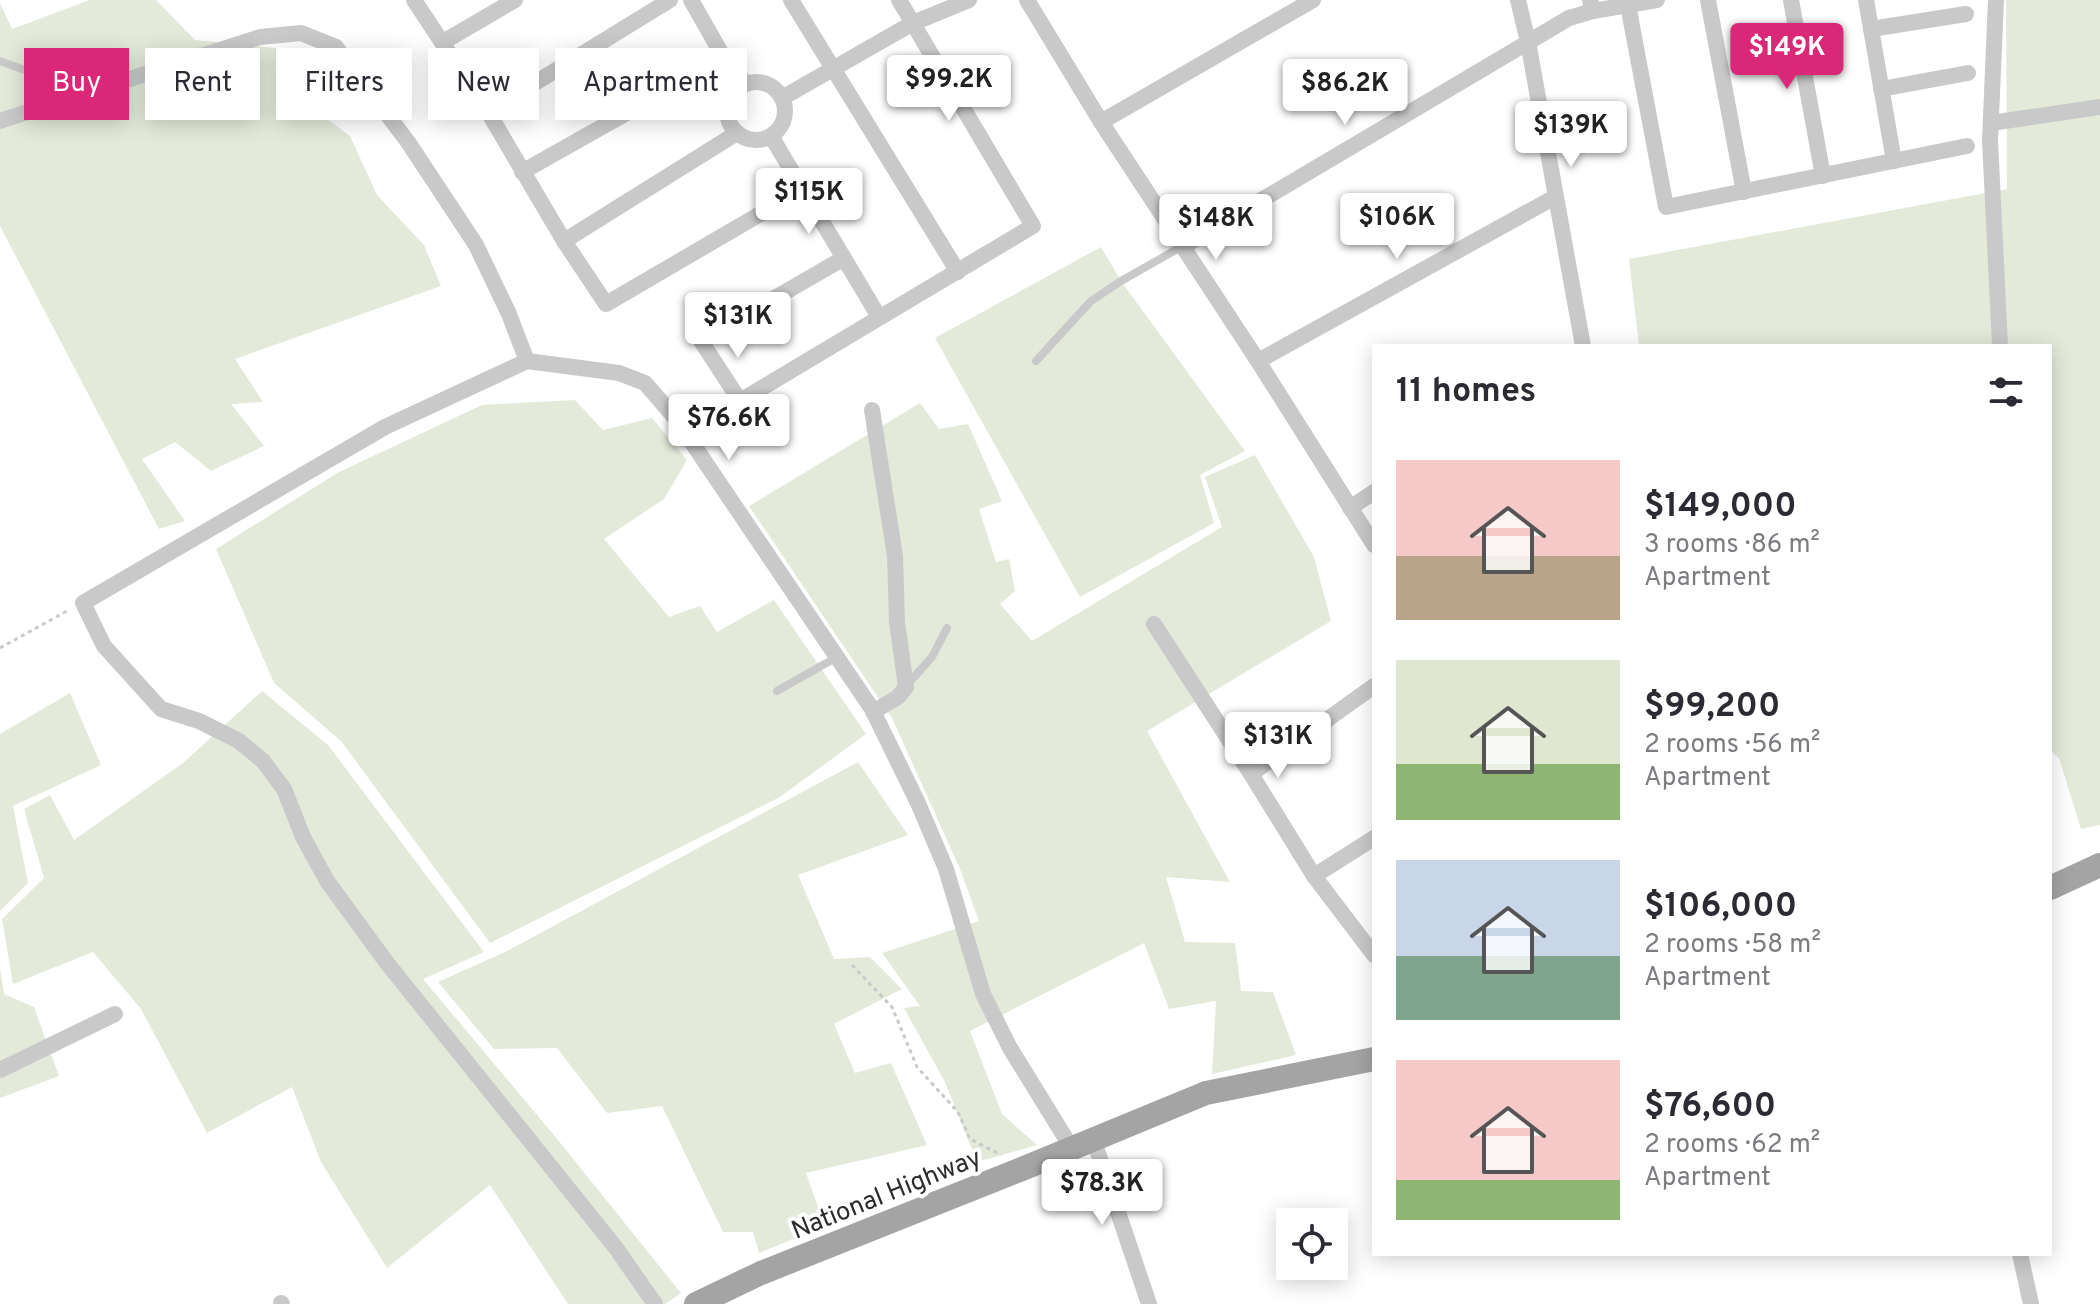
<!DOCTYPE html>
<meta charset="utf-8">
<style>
:root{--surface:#fff;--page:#f2f2f3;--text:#2b2b33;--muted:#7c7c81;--accent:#db2777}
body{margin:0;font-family:Overpass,sans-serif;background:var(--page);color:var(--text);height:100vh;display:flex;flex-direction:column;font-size:30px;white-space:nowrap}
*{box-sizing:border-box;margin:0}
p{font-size:26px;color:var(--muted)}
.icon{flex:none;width:44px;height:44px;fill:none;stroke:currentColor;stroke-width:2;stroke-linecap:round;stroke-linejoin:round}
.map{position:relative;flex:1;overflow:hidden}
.drawer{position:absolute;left:1372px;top:344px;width:680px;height:912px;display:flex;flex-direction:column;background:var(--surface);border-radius:0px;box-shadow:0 4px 20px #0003}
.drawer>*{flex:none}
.banner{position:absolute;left:24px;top:48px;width:760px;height:72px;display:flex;gap:16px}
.buttons{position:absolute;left:1276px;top:1208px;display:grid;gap:16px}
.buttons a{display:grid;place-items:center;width:72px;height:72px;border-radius:0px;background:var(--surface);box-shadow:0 4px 20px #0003;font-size:40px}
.price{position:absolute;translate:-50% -68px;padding:0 18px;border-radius:8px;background:#fff;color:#222;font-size:26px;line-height:52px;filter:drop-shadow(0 2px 4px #0008)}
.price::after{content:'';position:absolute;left:50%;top:48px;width:24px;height:18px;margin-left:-12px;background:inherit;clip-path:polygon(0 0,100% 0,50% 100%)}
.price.current{background:var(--accent);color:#fff}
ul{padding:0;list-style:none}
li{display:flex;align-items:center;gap:24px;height:200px;padding:0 24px}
li span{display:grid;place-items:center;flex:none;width:224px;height:160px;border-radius:0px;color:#555}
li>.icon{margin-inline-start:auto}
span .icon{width:96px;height:96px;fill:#fffc;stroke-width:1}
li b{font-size:34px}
h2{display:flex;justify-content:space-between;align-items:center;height:96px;padding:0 24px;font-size:34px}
.chip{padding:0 28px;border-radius:0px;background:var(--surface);box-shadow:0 4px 20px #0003;font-size:28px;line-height:72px}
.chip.current{background:var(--accent);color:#fff}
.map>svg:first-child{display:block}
.green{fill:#e3ead9}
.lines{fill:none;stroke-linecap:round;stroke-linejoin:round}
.path{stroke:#c9c9c9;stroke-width:3;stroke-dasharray:4 4;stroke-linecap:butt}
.lane{stroke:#c9c9c9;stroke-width:8}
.street{stroke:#c9c9c9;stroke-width:16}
.primary{stroke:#a4a4a4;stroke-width:24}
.labels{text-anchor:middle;stroke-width:8;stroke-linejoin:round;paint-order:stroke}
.street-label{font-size:26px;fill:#2c2c2c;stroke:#fff}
</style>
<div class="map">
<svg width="2100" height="1304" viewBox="0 0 2100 1304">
<rect width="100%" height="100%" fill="#fff"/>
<g class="green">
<path d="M 90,0 L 156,0 L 195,40 L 287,49 L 301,66 L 288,90 L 350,136 L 377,195 L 424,245 L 441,286 L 235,359 L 263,402 L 231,404 L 264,446 L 211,471 L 175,442 L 142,459 L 185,521 L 159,529 L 0,226 L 0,3 L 12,29 Z"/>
<path d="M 2006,0 L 2100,0 L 2100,825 L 2081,829 L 2059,758 L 2050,750 L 2050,346 L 1639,346 L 1629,259 L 2007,189 Z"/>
<path d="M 1101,247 L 1121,281 L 1245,451 L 1200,475 L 1214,523 L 1080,597 L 935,338 Z"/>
<path d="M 575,400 L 603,430 L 652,418 L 687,460 L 664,499 L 604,539 L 669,617 L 700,606 L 717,632 L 774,600 L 866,734 L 780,797 L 490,943 L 341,741 L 274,683 L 216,549 L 339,472 L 482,405 Z"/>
<path d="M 920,403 L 939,429 L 968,424 L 1002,501 L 979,509 L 996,562 L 1009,559 L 1015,591 L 1000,604 L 1032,641 L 1222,527 L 1205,477 L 1255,455 L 1314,557 L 1331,621 L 1147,731 L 1230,882 L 1166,877 L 1185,942 L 1235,943 L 1241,991 L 1273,992 L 1296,1055 L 1212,1074 L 1216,1001 L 1169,1009 L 1144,943 L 970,1031 L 1002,1114 L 1037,1145 L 977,1162 L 945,1082 L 904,1008 L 920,1006 L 882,953 L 979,921 L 960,869 L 892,718 L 749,506 Z"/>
<path d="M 262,691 L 328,745 L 484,952 L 423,979 L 558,1140 L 681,1293 L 665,1304 L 568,1304 L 490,1185 L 387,1268 L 321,1162 L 292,1087 L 207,1133 L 141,1009 L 93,952 L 13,984 L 2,919 L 44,878 L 24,809 L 50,795 L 74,840 L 183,763 Z"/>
<path d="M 70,693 L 101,765 L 13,806 L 28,883 L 0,911 L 0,734 Z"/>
<path d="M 858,762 L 908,835 L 798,875 L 834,959 L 870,957 L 902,989 L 834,1024 L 855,1073 L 891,1063 L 927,1145 L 806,1173 L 825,1226 L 759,1253 L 753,1232 L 723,1232 L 662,1106 L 607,1113 L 557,1048 L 494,1049 L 438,982 L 505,952 Z"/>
<path d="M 0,968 L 4,994 L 34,1007 L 59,1076 L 0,1098 Z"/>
</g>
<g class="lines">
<g class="path">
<path d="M 0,648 L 67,611"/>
<path d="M 852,965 L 892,1007 L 917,1067 L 958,1112 L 970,1139 L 1001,1155"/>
</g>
<g class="lane">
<path d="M 0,61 L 82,91"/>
<path d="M 1036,361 L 1091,301 L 1121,281 L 1181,247"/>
<path d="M 906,686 L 932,657 L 947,628"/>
<path d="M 777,691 L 837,657"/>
</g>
<g class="street">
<path d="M 414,0 L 488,112 L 564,241 L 606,304 L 803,189"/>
<path d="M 691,0 L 724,58 L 746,84"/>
<path d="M 791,0 L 958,272"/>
<path d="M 1027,0 L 1101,122 L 1258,361 L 1374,545"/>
<path d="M 1518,0 L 1528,42 L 1583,346"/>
<path d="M 1708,0 L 1744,192"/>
<path d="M 1791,0 L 1823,176"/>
<path d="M 1866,0 L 1894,161"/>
<path d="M 1996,0 L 1990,140 L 2000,346"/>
<path d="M 1628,5 L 1666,207 L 1967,146"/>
<path d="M 1593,11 L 1657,0"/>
<path d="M 1871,29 L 1966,14"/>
<path d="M 443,42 L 515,0"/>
<circle cx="756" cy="111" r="29"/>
<path d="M 1881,89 L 1968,73"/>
<path d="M 782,98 L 913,23 L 969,0"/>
<path d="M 488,112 L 670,0"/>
<path d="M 0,121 L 260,37 L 301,33 L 336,47 L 408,142 L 476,245 L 509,314 L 527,361"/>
<path d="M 1101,122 L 1313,0"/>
<path d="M 1991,123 L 2100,107"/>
<path d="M 771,136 L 879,317"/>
<path d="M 522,172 L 724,58"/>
<path d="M 564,241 L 737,133"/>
<path d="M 1182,247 L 1569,18 L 1593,11 L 1590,0"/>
<path d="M 844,258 L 701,341 L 740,401 L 1033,226 L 899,0"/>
<path d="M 1258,361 L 1555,197"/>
<path d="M 872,410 L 895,556 L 897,622 L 906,687 L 898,697 L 873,712"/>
<path d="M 1350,508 L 1374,492"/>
<path d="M 1154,624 L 1251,774 L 1314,876 L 1374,955"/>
<path d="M 1251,774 L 1374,686"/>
<path d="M 1314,876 L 1374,838"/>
<path d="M 0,1070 L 115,1014"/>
<path d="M 1093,1138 L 1149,1304"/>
<path d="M 2020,1254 L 2031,1304"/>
<path d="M 281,1303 L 282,1304"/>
<path d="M 655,1304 L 616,1248 L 387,963 L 327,881 L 303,837 L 284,789 L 263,761 L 239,741 L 199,721 L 161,709 L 104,646 L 83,603 L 385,427 L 527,361 L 619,373 L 645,383 L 676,419 L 872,709 L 918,803 L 946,869 L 983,994 L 1010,1048 L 1071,1147"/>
</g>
<g class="primary">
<path d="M 2050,888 L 2100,865"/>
<path d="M 696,1304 L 761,1273 L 1022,1169 L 1206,1093 L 1374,1059"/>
</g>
</g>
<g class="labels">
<g class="street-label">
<text transform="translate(886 1193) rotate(-22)" y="9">National Highway</text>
</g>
</g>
</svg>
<div class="buttons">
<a><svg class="icon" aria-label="locate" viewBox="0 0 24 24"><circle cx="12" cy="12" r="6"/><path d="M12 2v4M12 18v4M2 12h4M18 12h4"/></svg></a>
</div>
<b class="price current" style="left:1787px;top:91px">$149K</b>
<b class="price" style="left:949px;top:123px">$99.2K</b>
<b class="price" style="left:1345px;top:127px">$86.2K</b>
<b class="price" style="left:1571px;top:169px">$139K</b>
<b class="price" style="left:809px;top:236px">$115K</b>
<b class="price" style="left:1397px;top:261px">$106K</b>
<b class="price" style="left:1216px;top:262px">$148K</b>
<b class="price" style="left:738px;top:360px">$131K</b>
<b class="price" style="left:729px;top:462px">$76.6K</b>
<b class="price" style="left:1278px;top:780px">$131K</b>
<b class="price" style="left:1102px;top:1227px">$78.3K</b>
<div class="banner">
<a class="chip current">Buy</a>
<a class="chip">Rent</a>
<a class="chip">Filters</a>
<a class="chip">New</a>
<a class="chip">Apartment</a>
</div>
<section class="drawer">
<h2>11 homes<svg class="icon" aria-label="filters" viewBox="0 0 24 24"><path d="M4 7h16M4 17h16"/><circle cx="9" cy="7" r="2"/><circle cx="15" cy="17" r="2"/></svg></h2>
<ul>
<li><span style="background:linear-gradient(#f6c9c9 60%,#b9a48a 0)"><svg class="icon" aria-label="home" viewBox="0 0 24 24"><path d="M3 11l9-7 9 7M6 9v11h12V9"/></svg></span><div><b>$149,000</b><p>3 rooms · 86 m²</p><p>Apartment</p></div></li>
<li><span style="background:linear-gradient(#dfe7d0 65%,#8fb573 0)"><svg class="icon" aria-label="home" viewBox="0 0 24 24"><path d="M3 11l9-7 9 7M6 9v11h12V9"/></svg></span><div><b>$99,200</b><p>2 rooms · 56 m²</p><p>Apartment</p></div></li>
<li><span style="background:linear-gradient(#c9d6e8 60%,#7fa58c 0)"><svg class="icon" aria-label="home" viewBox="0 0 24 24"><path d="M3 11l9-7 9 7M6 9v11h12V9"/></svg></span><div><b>$106,000</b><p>2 rooms · 58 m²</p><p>Apartment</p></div></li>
<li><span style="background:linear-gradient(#f6c9c9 75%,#8fb573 0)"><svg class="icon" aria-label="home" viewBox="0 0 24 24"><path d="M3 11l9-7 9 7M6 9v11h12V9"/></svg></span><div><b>$76,600</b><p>2 rooms · 62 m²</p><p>Apartment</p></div></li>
</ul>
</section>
</div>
